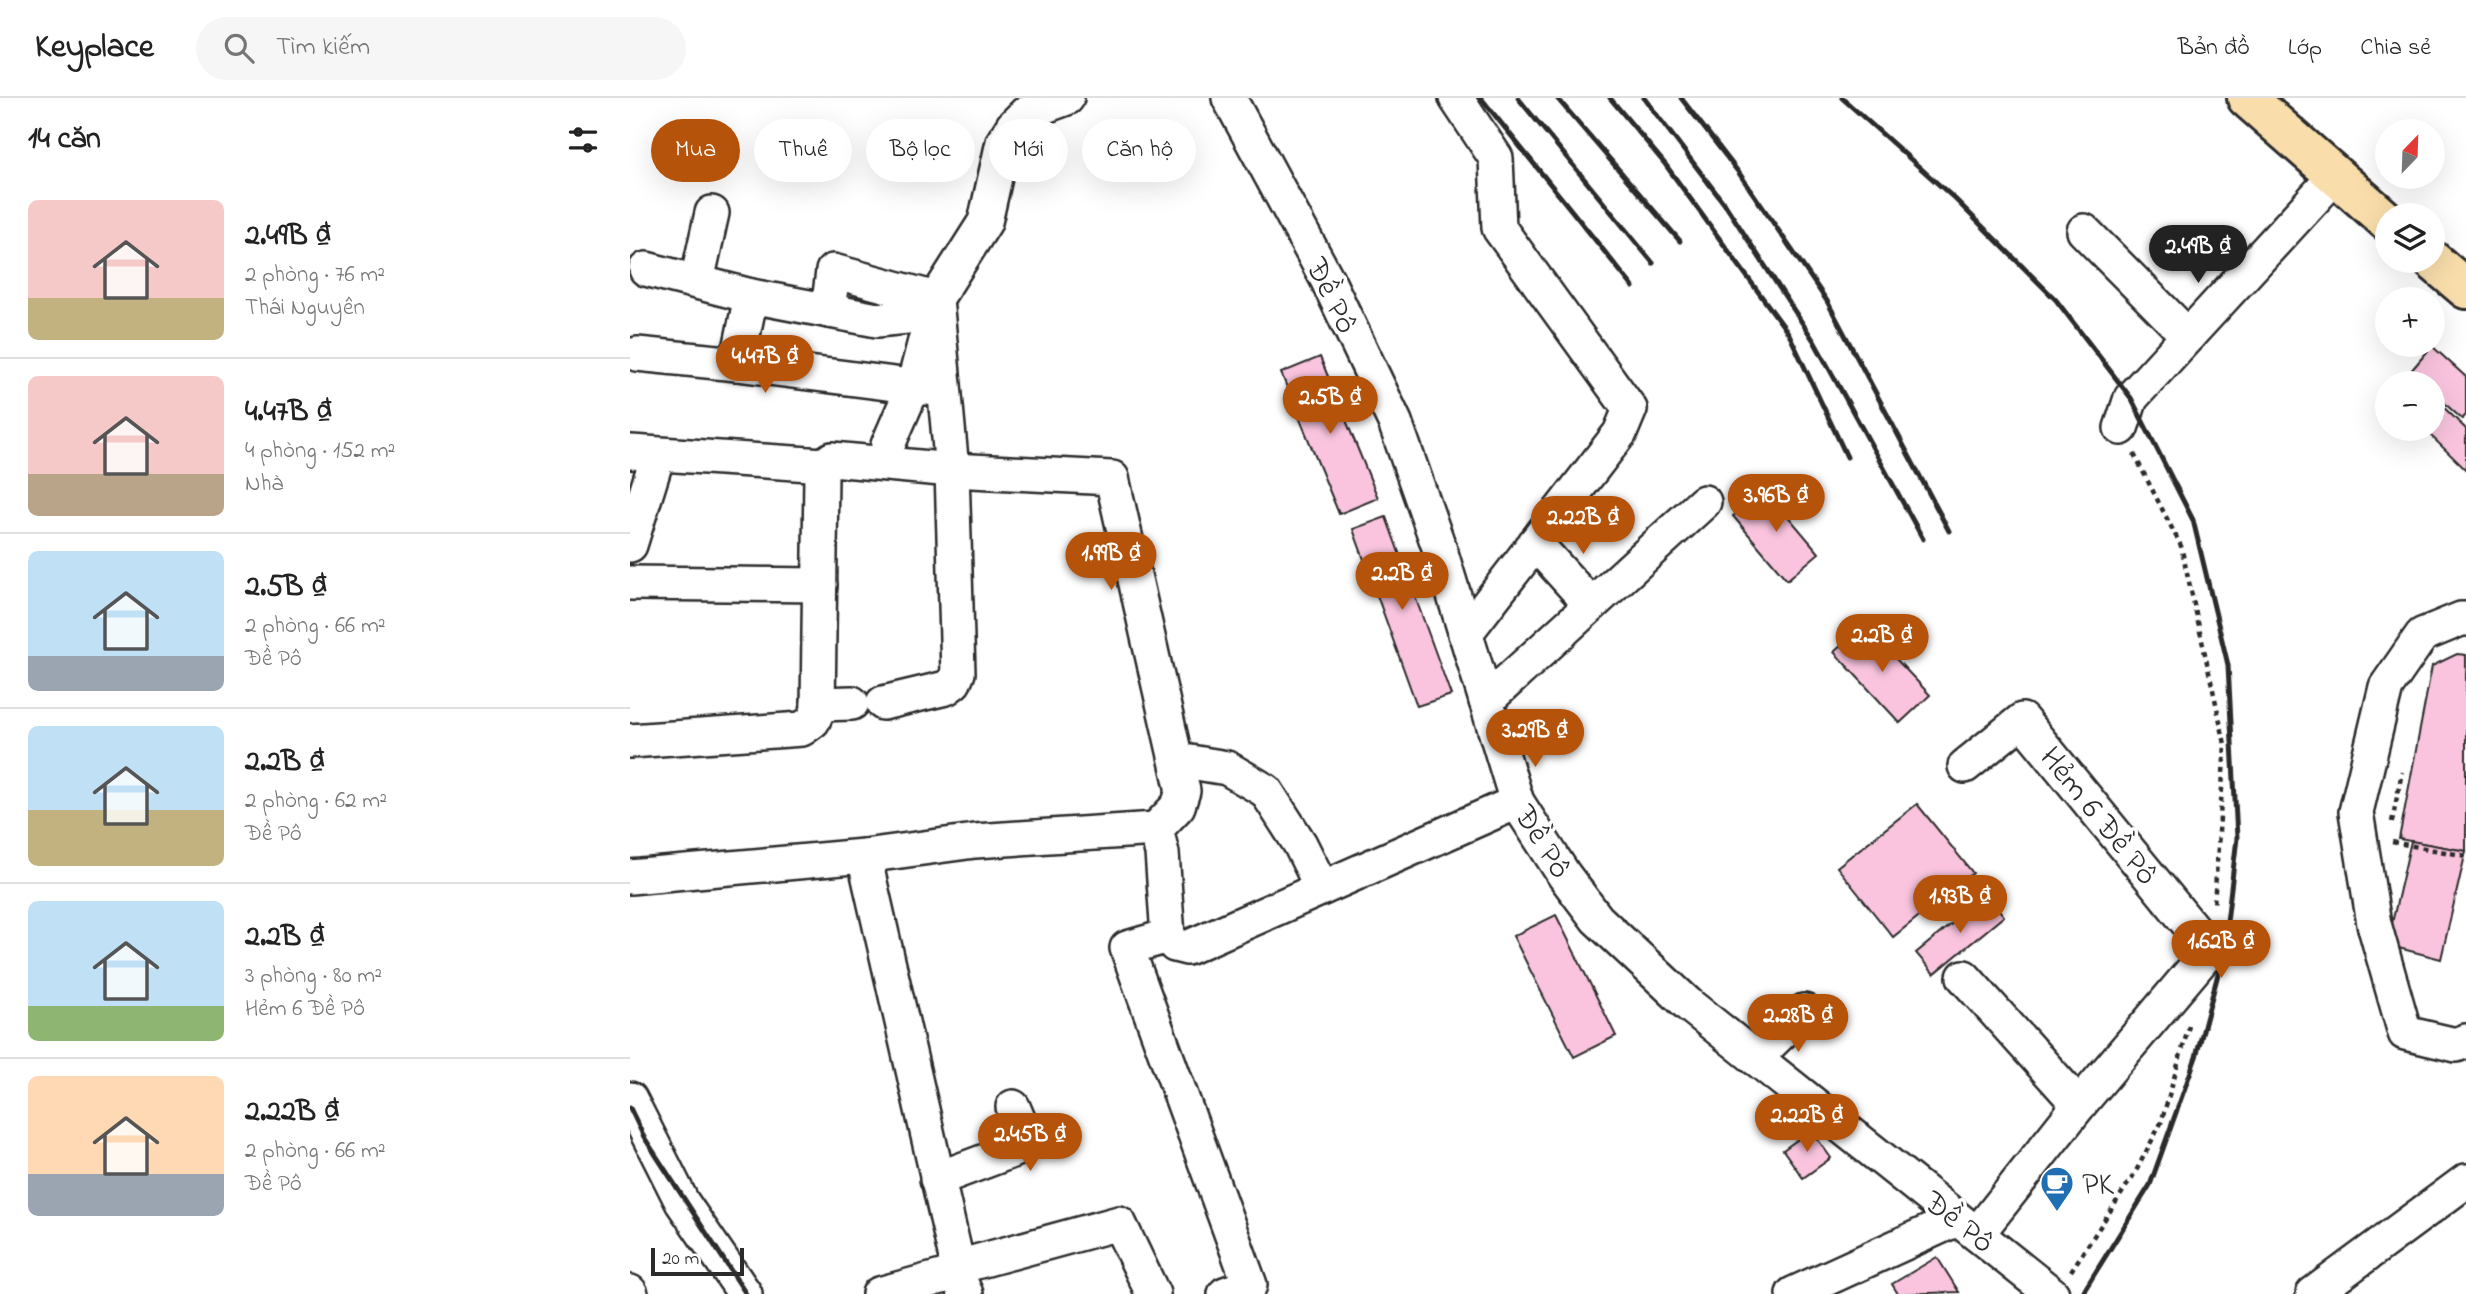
<!DOCTYPE html>
<html lang="vi">
<meta charset="utf-8">
<style>
:root{--surface:#fff;--page:#f6f6f6;--text:#222;--muted:#767676;--line:#e0e0e0;--accent:#b45309}
body{margin:0;font-family:"Indie Flower",sans-serif;background:var(--page);color:var(--text);height:100vh;display:flex;flex-direction:column;font-size:26px;white-space:nowrap}
*{box-sizing:border-box;margin:0}
p{font-size:23px;color:var(--muted)}
.icon{flex:none;width:38px;height:38px;fill:none;stroke:currentColor;stroke-width:2;stroke-linecap:round;stroke-linejoin:round}
.map{position:relative;flex:1;overflow:hidden}
.details{display:flex;flex-direction:column;background:var(--surface);width:630px}
.details>*{flex:none}
.guide{position:absolute;left:21px;top:21px;width:665px;height:63px;display:flex;gap:14px}
.needle{width:46px;rotate:23deg}
.tools{position:absolute;left:1745px;top:21px;display:grid;gap:14px}
.tools a{display:grid;place-items:center;width:70px;height:70px;border-radius:50%;background:var(--surface);box-shadow:0 7px 28px #0002;font-size:35px}
.scale{position:absolute;left:21px;bottom:18px;width:93px;box-sizing:border-box;padding-left:7px;border:4px solid #2b2b2b;border-top:0;font-size:19px;line-height:24px;white-space:nowrap;color:#2b2b2b;-webkit-text-stroke:5px #fff;paint-order:stroke}
.price{position:absolute;translate:-50% -60px;padding:0 16px;border-radius:24px;background:var(--accent);color:#fff;font-size:23px;line-height:46px;filter:drop-shadow(0 2px 4px #0008)}
.price::after{content:'';position:absolute;left:50%;top:42px;width:21px;height:16px;margin-left:-10px;background:inherit;clip-path:polygon(0 0,100% 0,50% 100%)}
.price.active{background:#222;color:#fff}
ul{padding:0;list-style:none}
li{display:flex;align-items:center;gap:21px;height:175px;padding:0 28px}
li+li{border-top:2px solid var(--line)}
li span{display:grid;place-items:center;flex:none;width:196px;height:140px;border-radius:10px;color:#555}
li>.icon{margin-inline-start:auto}
span .icon{width:84px;height:84px;fill:#fffc;stroke-width:1}
li b{font-size:30px}
h2{display:flex;justify-content:space-between;align-items:center;height:84px;padding:0 28px;font-size:30px}
.chip{padding:0 24px;border-radius:32px;background:var(--surface);box-shadow:0 7px 28px #0002;font-size:24px;line-height:63px}
.chip.active{background:var(--accent);color:#fff}
header{display:flex;align-items:center;gap:42px;box-sizing:border-box;height:98px;padding:0 35px;background:var(--surface);border-bottom:2px solid var(--line)}
header strong{font-size:33px}
nav{display:flex;gap:38px;margin-inline-start:auto;font-size:24px}
.search{width:490px;height:63px;background:var(--page);display:flex;align-items:center;gap:18px;box-sizing:border-box;padding:0 24px;border-radius:38px;color:var(--muted);font-size:26px}
main{display:flex;flex:1;min-height:0}
.map>svg:first-child{display:block}
.building{fill:#fac4df;stroke:#2b2b2b;stroke-width:2}
.lines{fill:none;stroke-linecap:round;stroke-linejoin:round}
.minor-casing{stroke:#2b2b2b;stroke-width:38}
.major-casing{stroke:#2b2b2b;stroke-width:44}
.path{stroke:#2b2b2b;stroke-width:4.5;stroke-dasharray:5 5;stroke-linecap:butt}
.minor{stroke:#fff;stroke-width:33}
.major{stroke:#f9deab;stroke-width:38}
.rail{stroke:#2b2b2b;stroke-width:5}
.labels{text-anchor:middle;stroke-width:7;stroke-linejoin:round;paint-order:stroke}
.street-label{font-size:32px;fill:#2b2b2b;stroke:#fff}
.poi-label{font-size:32px;fill:#2b2b2b;stroke:#fff;text-anchor:start}
</style>
<header>
<strong>Keyplace</strong>
<div class="search"><svg class="icon" aria-label="search" viewBox="0 0 24 24"><circle cx="10" cy="10" r="6"/><path d="M15 15l6 6"/></svg>Tìm kiếm</div>
<nav><a>Bản đồ</a><a>Lớp</a><a>Chia sẻ</a></nav>
</header>
<main>
<section class="details">
<h2>14 căn<svg class="icon" aria-label="filters" viewBox="0 0 24 24"><path d="M4 7h16M4 17h16"/><circle cx="9" cy="7" r="2"/><circle cx="15" cy="17" r="2"/></svg></h2>
<ul>
<li><span style="background:linear-gradient(#f6c9c9 70%,#c2b280 0)"><svg class="icon" aria-label="home" viewBox="0 0 24 24"><path d="M3 11l9-7 9 7M6 9v11h12V9"/></svg></span><div><b>2.49B ₫</b><p>2 phòng · 76 m²</p><p>Thái Nguyên</p></div></li>
<li><span style="background:linear-gradient(#f6c9c9 70%,#b9a48a 0)"><svg class="icon" aria-label="home" viewBox="0 0 24 24"><path d="M3 11l9-7 9 7M6 9v11h12V9"/></svg></span><div><b>4.47B ₫</b><p>4 phòng · 152 m²</p><p>Nhà</p></div></li>
<li><span style="background:linear-gradient(#bfe0f5 75%,#9aa5b1 0)"><svg class="icon" aria-label="home" viewBox="0 0 24 24"><path d="M3 11l9-7 9 7M6 9v11h12V9"/></svg></span><div><b>2.5B ₫</b><p>2 phòng · 66 m²</p><p>Đề Pô</p></div></li>
<li><span style="background:linear-gradient(#bfe0f5 60%,#c2b280 0)"><svg class="icon" aria-label="home" viewBox="0 0 24 24"><path d="M3 11l9-7 9 7M6 9v11h12V9"/></svg></span><div><b>2.2B ₫</b><p>2 phòng · 62 m²</p><p>Đề Pô</p></div></li>
<li><span style="background:linear-gradient(#bfe0f5 75%,#8fb573 0)"><svg class="icon" aria-label="home" viewBox="0 0 24 24"><path d="M3 11l9-7 9 7M6 9v11h12V9"/></svg></span><div><b>2.2B ₫</b><p>3 phòng · 80 m²</p><p>Hẻm 6 Đề Pô</p></div></li>
<li><span style="background:linear-gradient(#ffd9b3 70%,#9aa5b1 0)"><svg class="icon" aria-label="home" viewBox="0 0 24 24"><path d="M3 11l9-7 9 7M6 9v11h12V9"/></svg></span><div><b>2.22B ₫</b><p>2 phòng · 66 m²</p><p>Đề Pô</p></div></li>
</ul>
</section>
<div class="map">
<svg width="1836" height="1196" viewBox="0 0 1836 1196">
<rect width="100%" height="100%" fill="#fff"/>
<filter id="ink" filterUnits="userSpaceOnUse"><feTurbulence type="fractalNoise" baseFrequency=".0143" numOctaves="2"/><feDisplacementMap in="SourceGraphic" scale="14" xChannelSelector="R" yChannelSelector="G"/><feConvolveMatrix kernelMatrix="1 2 1 2 8 2 1 2 1" color-interpolation-filters="sRGB"/></filter>
<g filter="url(#ink)">
<g class="building">
<path d="M 1802,248 L 1836,279 L 1836,317 L 1832,321 L 1802,294 L 1802,285 L 1793,285 L 1780,274 Z"/>
<path d="M 690,259 L 748,400 L 709,416 L 651,275 Z"/>
<path d="M 1802,298 L 1836,331 L 1836,372 L 1794,331 L 1802,331 Z"/>
<path d="M 1135,391 L 1189,455 L 1157,482 L 1103,418 Z"/>
<path d="M 756,419 L 821,597 L 787,608 L 723,431 Z"/>
<path d="M 1234,527 L 1300,597 L 1270,625 L 1204,554 Z"/>
<path d="M 1827,556 L 1836,557 L 1836,753 L 1769,741 L 1802,568 Z"/>
<path d="M 1287,706 L 1343,775 L 1263,839 L 1207,769 Z"/>
<path d="M 1781,743 L 1836,753 L 1811,861 L 1757,847 Z"/>
<path d="M 1357,797 L 1374,818 L 1304,876 L 1286,855 Z"/>
<path d="M 926,817 L 986,938 L 944,959 L 883,838 Z"/>
<path d="M 1181,1032 L 1201,1060 L 1173,1080 L 1153,1052 Z"/>
<path d="M 1307,1159 L 1329,1194 L 1268,1196 L 1262,1186 Z"/>
</g>
<g class="lines">
<defs>
<g id="minor">
<path d="M 599,0 L 697,181 L 765,324 L 811,455 L 887,704 L 934,777 L 967,821 L 1059,907 L 1422,1196"/>
<path d="M 826,0 L 866,60 L 869,130 L 1000,311 L 990,335 L 835,536"/>
<path d="M 1454,133 L 1558,238"/>
<path d="M 16,171 L 121,198 L 247,222 L 277,219 L 306,201"/>
<path d="M 67,183 L 82,115"/>
<path d="M 121,198 L 107,266 L 304,291"/>
<path d="M 198,213 L 203,173 L 306,201"/>
<path d="M 7,256 L 107,266"/>
<path d="M 1491,330 L 1501,300 L 1705,78"/>
<path d="M 1,354 L 194,367 L 202,361 L 322,372 L 482,380 L 553,693 L 548,708 L 526,731"/>
<path d="M 256,365 L 258,347 L 283,289 L 306,201 L 355,124 L 373,44 L 383,28 L 396,15 L 437,0"/>
<path d="M 905,445 L 961,507"/>
<path d="M 0,447 L 28,357"/>
<path d="M 0,485 L 190,487"/>
<path d="M 1836,521 L 1831,521 L 1792,537 L 1756,589 L 1726,714 L 1744,826 L 1775,935 L 1826,947 L 1836,943"/>
<path d="M 856,603 L 1074,404"/>
<path d="M 253,605 L 316,590 L 324,584 L 328,575 L 322,372 L 306,201"/>
<path d="M 188,606 L 222,605"/>
<path d="M 0,643 L 172,631 L 183,623 L 188,612 L 191,376 L 194,367"/>
<path d="M 548,662 L 597,670 L 636,693 L 670,746 L 692,790"/>
<path d="M 1335,668 L 1392,622 L 1580,852 L 1449,1007 L 1347,1136"/>
<path d="M 234,758 L 326,1160 L 324,1170 L 319,1177 L 249,1196"/>
<path d="M 0,779 L 234,758 L 345,743 L 526,731 L 532,755 L 538,838 L 545,847 L 557,850 L 887,704"/>
<path d="M 538,838 L 497,850 L 620,1187 L 595,1196"/>
<path d="M 1334,879 L 1449,1007"/>
<path d="M 1125,960 L 1174,913"/>
<path d="M 0,1001 L 52,1104 L 115,1196"/>
<path d="M 307,1081 L 390,1050 L 395,1045 L 396,1040 L 383,1009"/>
<path d="M 0,1194 L 1,1196"/>
<path d="M 336,1196 L 324,1170 L 489,1125 L 523,1196"/>
<path d="M 1163,1196 L 1327,1121"/>
<path d="M 1683,1196 L 1836,1083"/>
</g>
<g id="major">
<path d="M 1617,0 L 1757,123"/>
<path d="M 1802,162 L 1836,191"/>
</g>
</defs>
<use href="#minor" class="minor-casing"/>
<use href="#major" class="major-casing"/>
<g class="path">
<path d="M 1504,356 L 1551,448 L 1595,646 L 1584,807"/>
<path d="M 1762,724 L 1772,674"/>
<path d="M 1762,744 L 1836,758"/>
<path d="M 1441,1173 L 1505,1075 L 1531,1025 L 1559,928"/>
</g>
<use href="#minor" class="minor"/>
<use href="#major" class="major"/>
<g class="rail">
<path d="M 851,0 L 1003,189"/>
<path d="M 888,0 L 1023,165"/>
<path d="M 927,0 L 1050,143"/>
<path d="M 980,0 L 1035,66 L 1159,236 L 1217,359"/>
<path d="M 1014,0 L 1096,108 L 1184,243 L 1293,441"/>
<path d="M 1051,0 L 1109,75 L 1197,203 L 1319,433"/>
<path d="M 1212,0 L 1325,101 L 1426,202 L 1501,300 L 1563,422 L 1598,567 L 1607,740 L 1593,857 L 1566,959 L 1520,1087 L 1452,1196"/>
<path d="M 0,1010 L 14,1039 L 116,1196"/>
</g>
</g>
</g>
<defs>
<symbol id="cafe-pin" viewBox="-11 -11 22 30"><path d="M0 17L-7.5 6A9.5 9.5 0 1 1 7.5 6Z" fill="#1f6fb2" stroke="#fff"/><path d="M-5.5-4.5H6V0H3Q3 3.5 0 3.5H-2.5Q-5.5 3.5-5.5 0ZM3-3.2v2h1.7v-2ZM-6 4.5H4V6H-6Z" fill="#fff"/></symbol>
</defs>
<g fill-rule="evenodd">
<use href="#cafe-pin" x="1408" y="1066" width="38" height="52"/>
</g>
<g class="labels">
<g class="street-label">
<text transform="translate(703 197) rotate(64)" y="11">Đề Pô</text>
<text transform="translate(1470 717) rotate(51)" y="11">Hẻm 6 Đề Pô</text>
<text transform="translate(914 743) rotate(58)" y="11">Đề Pô</text>
<text transform="translate(1330 1123) rotate(38)" y="11">Đề Pô</text>
</g>
<g class="poi-label">
<text x="1452" y="1096">PK</text>
</g>
</g>
</svg>
<div class="tools">
<a><svg class="needle" viewBox="-14 -14 28 28"><path d="M0-13l5 13h-10z" fill="#e53935"/><path d="M0 13l5-13h-10z" fill="#767676"/></svg></a>
<a><svg class="icon" aria-label="layers" viewBox="0 0 24 24"><path d="M12 4l9 5-9 5-9-5zM3 14l9 5 9-5"/></svg></a>
<a>+</a>
<a>−</a>
</div>
<div class="scale">20 m</div>
<b class="price active" style="left:1568px;top:187px">2.49B ₫</b>
<b class="price" style="left:135px;top:297px">4.47B ₫</b>
<b class="price" style="left:700px;top:338px">2.5B ₫</b>
<b class="price" style="left:1146px;top:436px">3.96B ₫</b>
<b class="price" style="left:953px;top:458px">2.22B ₫</b>
<b class="price" style="left:481px;top:494px">1.99B ₫</b>
<b class="price" style="left:772px;top:514px">2.2B ₫</b>
<b class="price" style="left:1252px;top:576px">2.2B ₫</b>
<b class="price" style="left:905px;top:671px">3.29B ₫</b>
<b class="price" style="left:1330px;top:837px">1.93B ₫</b>
<b class="price" style="left:1591px;top:882px">1.62B ₫</b>
<b class="price" style="left:1168px;top:956px">2.28B ₫</b>
<b class="price" style="left:1177px;top:1056px">2.22B ₫</b>
<b class="price" style="left:400px;top:1075px">2.45B ₫</b>
<div class="guide">
<a class="chip active">Mua</a>
<a class="chip">Thuê</a>
<a class="chip">Bộ lọc</a>
<a class="chip">Mới</a>
<a class="chip">Căn hộ</a>
</div>
</div>
</main>
